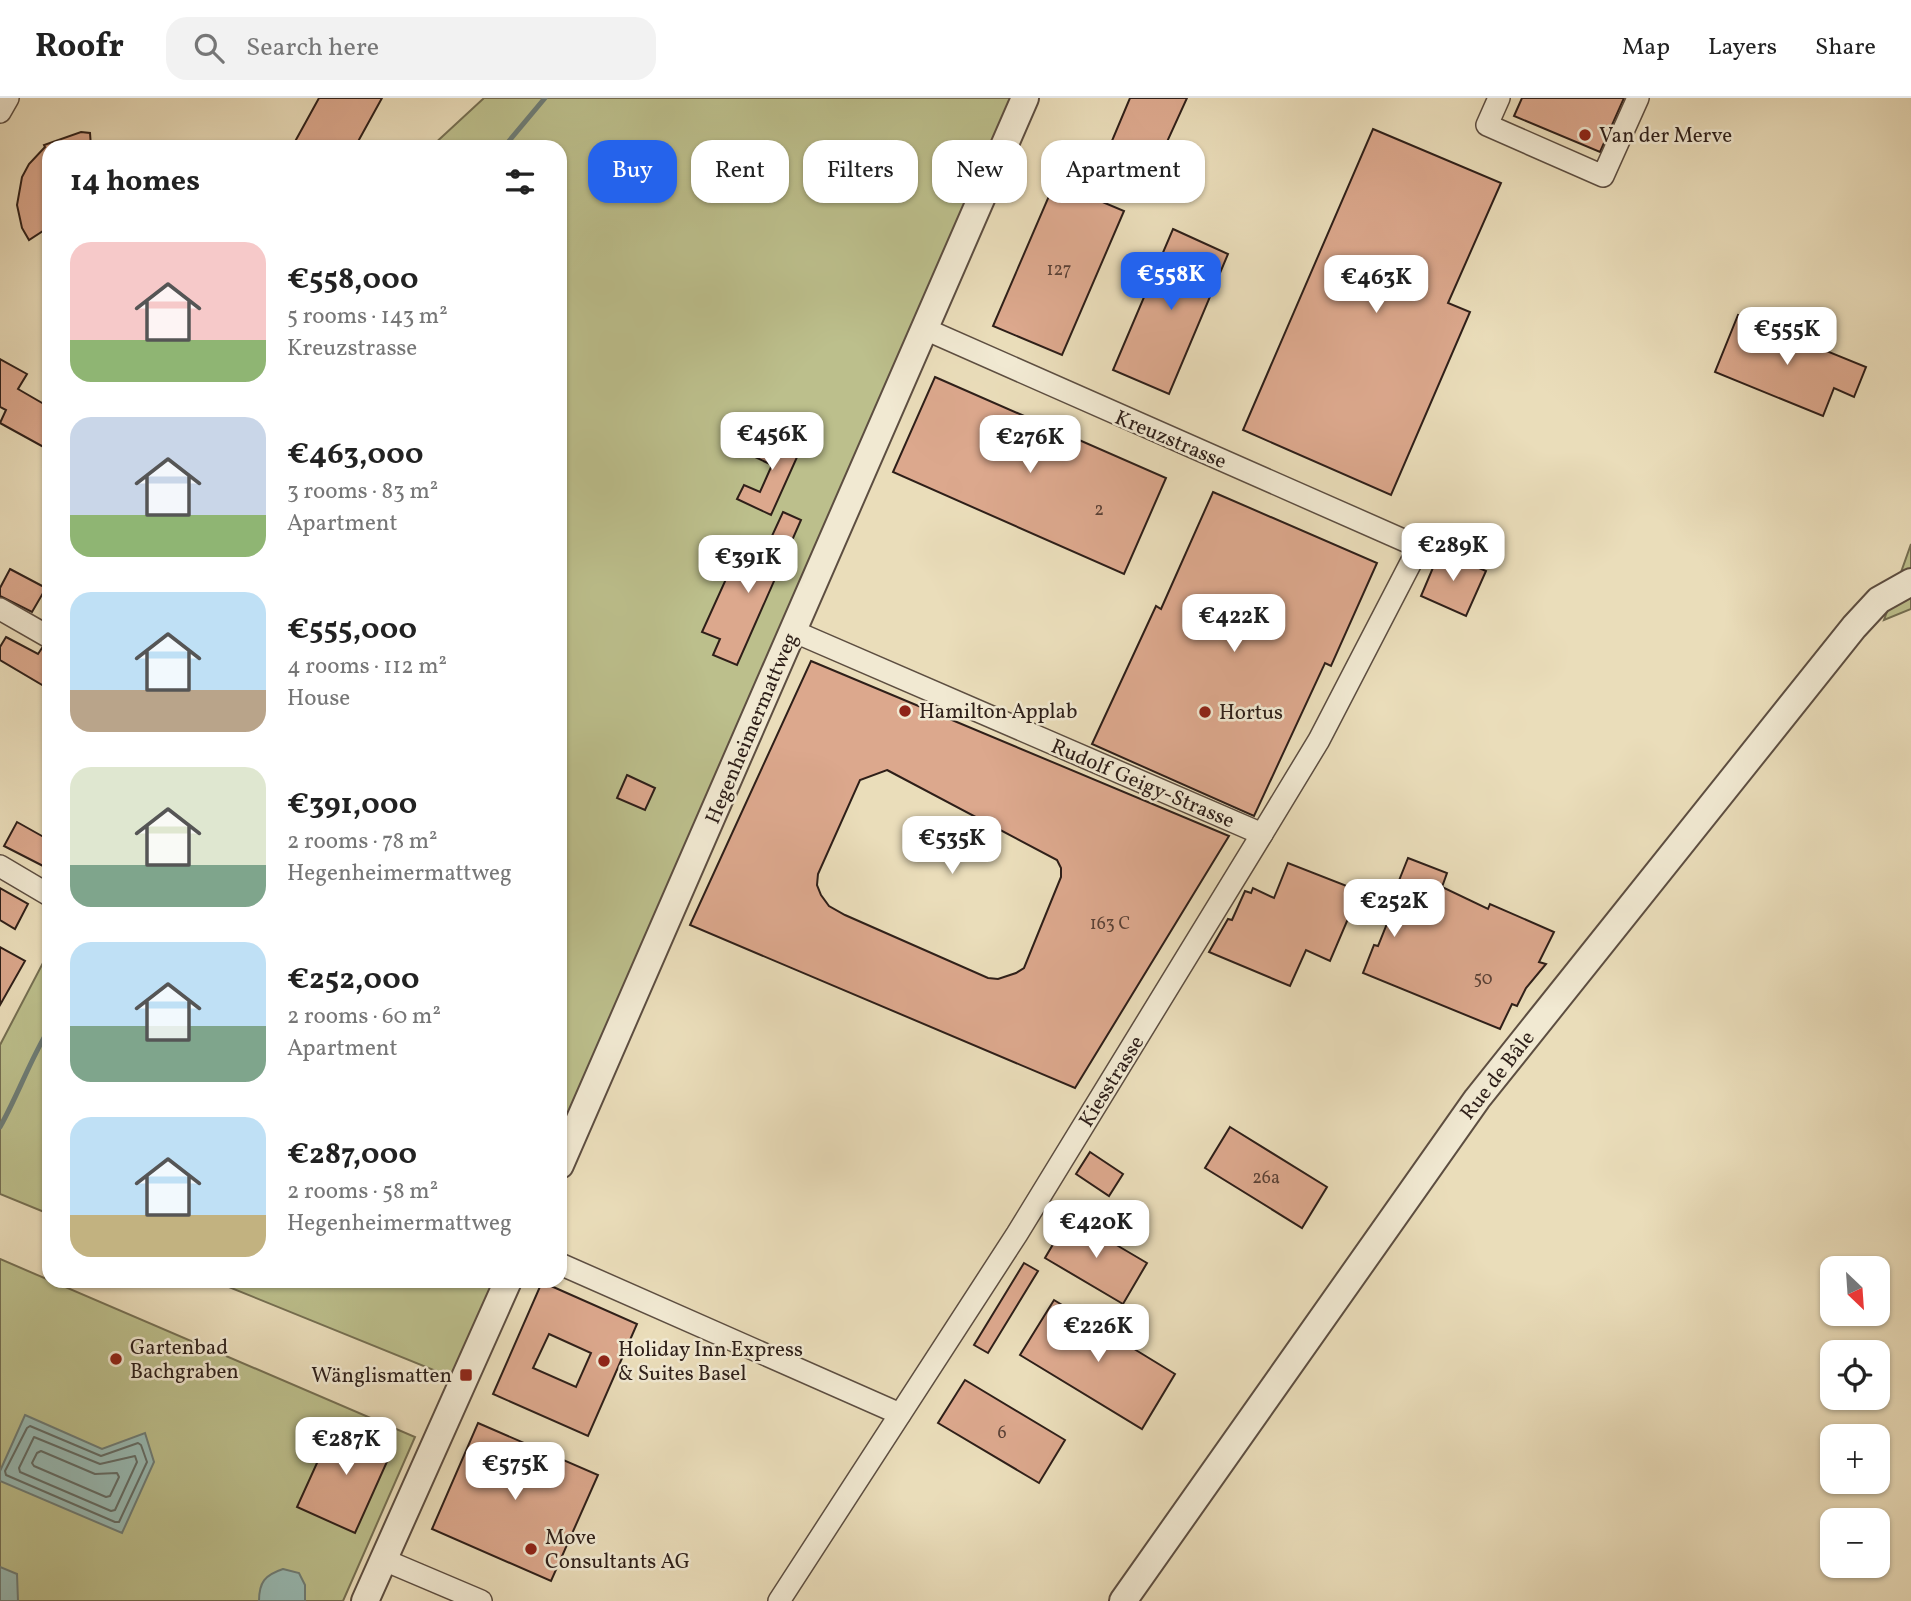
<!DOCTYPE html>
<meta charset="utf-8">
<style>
:root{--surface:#fff;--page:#f2f2f2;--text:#222;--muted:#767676;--line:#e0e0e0;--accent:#2563eb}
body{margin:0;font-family:Vollkorn,serif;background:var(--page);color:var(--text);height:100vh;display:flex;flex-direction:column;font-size:26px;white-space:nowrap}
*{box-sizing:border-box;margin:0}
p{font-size:23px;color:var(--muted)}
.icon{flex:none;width:38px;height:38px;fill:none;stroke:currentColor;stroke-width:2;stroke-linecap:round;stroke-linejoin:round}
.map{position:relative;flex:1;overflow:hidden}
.details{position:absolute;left:42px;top:42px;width:525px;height:1148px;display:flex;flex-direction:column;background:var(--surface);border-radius:21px;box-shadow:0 2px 5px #0004}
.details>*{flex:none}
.hud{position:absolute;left:588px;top:42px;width:665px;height:63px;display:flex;gap:14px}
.needle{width:46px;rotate:155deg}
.fabs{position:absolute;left:1820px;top:1158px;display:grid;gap:14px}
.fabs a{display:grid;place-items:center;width:70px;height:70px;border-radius:14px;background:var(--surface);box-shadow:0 2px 5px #0004;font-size:35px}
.price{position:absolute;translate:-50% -60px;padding:0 16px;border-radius:14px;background:#fff;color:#222;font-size:23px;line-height:46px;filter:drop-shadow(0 2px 4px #0008)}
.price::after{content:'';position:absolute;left:50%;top:42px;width:21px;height:16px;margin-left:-10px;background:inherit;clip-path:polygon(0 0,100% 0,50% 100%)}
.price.on{background:var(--accent);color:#fff}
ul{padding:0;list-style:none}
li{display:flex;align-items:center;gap:21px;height:175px;padding:0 28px}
li span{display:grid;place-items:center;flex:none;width:196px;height:140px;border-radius:21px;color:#555}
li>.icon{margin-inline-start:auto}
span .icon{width:84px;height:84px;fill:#fffc;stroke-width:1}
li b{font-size:30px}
h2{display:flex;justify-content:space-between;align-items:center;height:84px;padding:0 28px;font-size:30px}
.pill{padding:0 24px;border-radius:21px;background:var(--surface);box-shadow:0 2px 5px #0004;font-size:24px;line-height:63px}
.pill.on{background:var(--accent);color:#fff}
header{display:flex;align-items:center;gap:42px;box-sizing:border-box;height:98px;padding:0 35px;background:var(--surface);border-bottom:2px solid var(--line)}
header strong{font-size:33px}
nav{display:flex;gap:38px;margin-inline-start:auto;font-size:24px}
.search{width:490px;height:63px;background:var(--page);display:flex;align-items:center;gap:18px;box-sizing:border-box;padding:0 24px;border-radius:21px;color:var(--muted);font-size:26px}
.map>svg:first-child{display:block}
.green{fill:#bcbf8c;stroke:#756f52;stroke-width:2}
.water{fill:#98bbb5;stroke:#6e7d77;stroke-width:2}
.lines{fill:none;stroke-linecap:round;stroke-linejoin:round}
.shore{stroke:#636d67;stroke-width:2}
.stream{stroke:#6e7d77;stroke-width:5}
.building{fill:#dca88d;stroke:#2e1f19;stroke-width:2;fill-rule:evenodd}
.minor-casing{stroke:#5d4e41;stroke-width:24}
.tertiary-casing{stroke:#5d4e41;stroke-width:30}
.minor{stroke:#f1e9d2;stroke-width:21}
.tertiary{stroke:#f1e9d2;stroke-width:26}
.poi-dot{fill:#8f2418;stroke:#f1e9d2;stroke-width:2.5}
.labels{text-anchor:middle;stroke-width:5;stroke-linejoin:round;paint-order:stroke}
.number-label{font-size:18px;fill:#5a4136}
.poi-label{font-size:21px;fill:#2e1f19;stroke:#f1e9d2;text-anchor:start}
.street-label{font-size:21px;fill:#2e1f19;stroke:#f1e9d2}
</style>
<header>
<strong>Roofr</strong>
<div class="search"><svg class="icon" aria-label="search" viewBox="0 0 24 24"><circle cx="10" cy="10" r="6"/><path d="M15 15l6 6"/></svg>Search here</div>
<nav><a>Map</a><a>Layers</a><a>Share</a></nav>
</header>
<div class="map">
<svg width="1911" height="1503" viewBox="0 0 1911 1503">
<rect width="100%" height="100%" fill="#eaddba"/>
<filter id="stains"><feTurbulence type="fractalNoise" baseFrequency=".00286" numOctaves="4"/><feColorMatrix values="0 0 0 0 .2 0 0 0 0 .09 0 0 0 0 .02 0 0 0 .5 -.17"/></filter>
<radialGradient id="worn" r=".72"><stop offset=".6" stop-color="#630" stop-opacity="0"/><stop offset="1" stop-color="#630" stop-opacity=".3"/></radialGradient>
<g class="green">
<path d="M 484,0 L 1025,0 L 560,1067 L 560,49 L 431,49 Z"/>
<path d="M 1911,446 L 1911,511 L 1884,522 Z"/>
<path d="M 45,861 L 49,863 L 49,1116 L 0,1096 L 0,947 Z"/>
<path d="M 0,1161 L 415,1339 L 343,1503 L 0,1503 Z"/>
<path d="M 214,1183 L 508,1183 L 463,1284 Z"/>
</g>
<g class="water">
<path d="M 25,1317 L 102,1351 L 145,1335 L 154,1364 L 122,1435 L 0,1383 L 0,1373 Z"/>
<path d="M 0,1469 L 17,1476 L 18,1503 L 0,1503 Z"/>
<path d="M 283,1471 L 299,1475 L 305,1487 L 305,1503 L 259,1503 C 259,1484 265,1477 283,1471 Z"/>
</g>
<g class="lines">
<g class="shore">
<path d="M 30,1328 L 101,1358 L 138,1345 L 141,1347 L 147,1364 L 119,1424 L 115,1424 L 6,1377 L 5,1373 L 27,1330 Z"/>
<path d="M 34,1339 L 100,1366 L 135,1358 L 137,1364 L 115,1412 L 111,1413 L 20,1374 L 19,1370 Z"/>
<path d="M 41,1353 L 95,1376 L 117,1375 L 119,1379 L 110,1398 L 106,1399 L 34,1368 L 32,1365 L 37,1355 Z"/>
</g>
<g class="stream">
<path d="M 504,49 L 545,0"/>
<path d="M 0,1029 C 18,997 30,962 49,931"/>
</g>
</g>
<g class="building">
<path d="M 319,0 L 382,0 L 355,49 L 292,49 Z"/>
<path d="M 1130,0 L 1187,0 L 1151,79 L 1106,57 Z"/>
<path d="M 1522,0 L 1624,0 L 1600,54 L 1514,18 Z"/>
<path d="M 1373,31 L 1501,85 L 1448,205 L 1470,214 L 1391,397 L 1243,332 Z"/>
<path d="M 81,34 L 90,35 L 91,49 L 49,49 L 49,129 L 29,142 L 22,130 L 17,107 L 22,79 L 29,66 L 45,49 L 44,47 Z"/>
<path d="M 1055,84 L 1124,113 L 1062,257 L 993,228 Z"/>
<path d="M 1173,131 L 1228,156 L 1169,296 L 1113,272 Z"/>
<path d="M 1738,217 L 1866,269 L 1854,299 L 1834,290 L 1823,318 L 1715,274 Z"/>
<path d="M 0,261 L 27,276 L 18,291 L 49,309 L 49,352 L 0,325 L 6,312 L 0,309 Z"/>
<path d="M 935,279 L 1166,380 L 1124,476 L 893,374 Z"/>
<path d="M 767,333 L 802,348 L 771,417 L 737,401 L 744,387 L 760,394 L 772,367 L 755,359 Z"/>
<path d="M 1213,394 L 1377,465 L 1331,568 L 1325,565 L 1254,718 L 1092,646 L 1156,508 L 1161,511 Z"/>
<path d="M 783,414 L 801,422 L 737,567 L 713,557 L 720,541 L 702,534 L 731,470 L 747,477 L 753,462 L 760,464 Z"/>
<path d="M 1440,453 L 1486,473 L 1466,518 L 1421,498 Z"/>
<path d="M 10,471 L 46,490 L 32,514 L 0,498 L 0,490 Z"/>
<path d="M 6,539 L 38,556 L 42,550 L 49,552 L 49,591 L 0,562 L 0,549 Z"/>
<path d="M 811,563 L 1229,738 L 1075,990 L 690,827 ZM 887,672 L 1057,762 L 1061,770 L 1061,779 L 1024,870 L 1016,875 L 998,881 L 988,880 L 845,817 L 829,808 L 821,797 L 817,787 L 818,776 L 860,682 Z"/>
<path d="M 627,677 L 655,690 L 645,712 L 617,700 Z"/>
<path d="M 17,724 L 49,742 L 49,771 L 4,748 Z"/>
<path d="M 1408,760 L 1447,775 L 1442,789 L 1488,811 L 1490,806 L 1554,834 L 1539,864 L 1546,866 L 1526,890 L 1517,908 L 1512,906 L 1500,931 L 1363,875 L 1374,847 L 1378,848 L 1388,823 L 1353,809 L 1330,863 L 1306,852 L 1290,888 L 1209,854 L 1228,821 L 1232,822 L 1245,793 L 1251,795 L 1253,790 L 1274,800 L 1288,765 L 1390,805 Z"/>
<path d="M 0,790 L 28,806 L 15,831 L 0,822 Z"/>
<path d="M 0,849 L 25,863 L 0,907 Z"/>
<path d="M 1230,1029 L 1327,1089 L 1302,1130 L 1205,1070 Z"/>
<path d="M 1090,1054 L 1123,1076 L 1109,1098 L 1076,1076 Z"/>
<path d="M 1069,1119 L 1147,1165 L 1123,1206 L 1045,1160 Z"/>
<path d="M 1024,1165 L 1038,1173 L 988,1255 L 974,1247 Z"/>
<path d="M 542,1184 L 637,1226 L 588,1338 L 493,1296 ZM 549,1236 L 591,1255 L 576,1289 L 533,1270 Z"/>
<path d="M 1054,1202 L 1175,1276 L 1142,1331 L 1020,1257 Z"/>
<path d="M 965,1282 L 1065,1342 L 1039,1385 L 938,1325 Z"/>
<path d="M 336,1323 L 394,1348 L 355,1435 L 297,1409 Z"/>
<path d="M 478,1325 L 598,1377 L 551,1483 L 432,1431 Z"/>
</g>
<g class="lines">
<defs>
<g id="minor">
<path d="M 1499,0 L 1487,27 L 1603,78 L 1638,0"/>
<path d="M 0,14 L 8,0"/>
<path d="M 0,511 L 49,539"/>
<path d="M 793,533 L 1262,736"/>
<path d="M 0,768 L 49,797"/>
<path d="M 560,1166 L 900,1316"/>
<path d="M 382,1461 L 481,1503"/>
<path d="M 779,1503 L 1017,1136 L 1262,736 L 1319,642 L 1419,449 L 925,231"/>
</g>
<g id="tertiary">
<path d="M 560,1067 L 1025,0"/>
<path d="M 365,1503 L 508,1183"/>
<path d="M 1123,1503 L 1477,1001 L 1854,529 L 1879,502 L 1911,484"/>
</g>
</defs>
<use href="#minor" class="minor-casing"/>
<use href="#tertiary" class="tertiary-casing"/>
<use href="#minor" class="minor"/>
<use href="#tertiary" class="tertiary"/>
</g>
<g class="poi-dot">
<circle cx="1585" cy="37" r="7"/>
<circle cx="905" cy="613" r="7"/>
<circle cx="1205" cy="614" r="7"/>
<circle cx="116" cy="1261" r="7"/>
<circle cx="604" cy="1263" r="7"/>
<rect x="459" y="1270" width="14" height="14" rx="3.5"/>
<circle cx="531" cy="1451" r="7"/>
</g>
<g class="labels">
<g class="number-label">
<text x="1059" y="177">127</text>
<text x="1099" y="417">2</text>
<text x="1110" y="831">163 C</text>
<text x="1483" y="886">50</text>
<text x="1266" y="1085">26a</text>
<text x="1002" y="1340">6</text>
</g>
<g class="poi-label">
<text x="1599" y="44">Van der Merve</text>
<text x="919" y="620">Hamilton Applab</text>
<text x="1219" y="621">Hortus</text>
<text x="130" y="1256">Gartenbad<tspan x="130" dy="24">Bachgraben</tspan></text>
<text x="618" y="1258">Holiday Inn Express<tspan x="618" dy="24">&amp; Suites Basel</tspan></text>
<text x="452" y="1284" text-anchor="end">Wänglismatten</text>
<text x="545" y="1446">Move<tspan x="545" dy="24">Consultants AG</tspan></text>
</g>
<g class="street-label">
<text transform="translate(1171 341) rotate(23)" y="7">Kreuzstrasse</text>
<text transform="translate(751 630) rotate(-67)" y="7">Hegenheimermattweg</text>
<text transform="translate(1143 685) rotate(23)" y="7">Rudolf Geigy-Strasse</text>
<text transform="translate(1497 977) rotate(-52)" y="7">Rue de Bâle</text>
<text transform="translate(1111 983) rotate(-58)" y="7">Kiesstrasse</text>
</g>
</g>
<rect width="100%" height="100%" filter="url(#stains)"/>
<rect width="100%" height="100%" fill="url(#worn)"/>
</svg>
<div class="fabs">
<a><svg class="needle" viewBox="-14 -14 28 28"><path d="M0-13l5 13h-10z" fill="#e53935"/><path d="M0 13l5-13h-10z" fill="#767676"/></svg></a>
<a><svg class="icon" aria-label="locate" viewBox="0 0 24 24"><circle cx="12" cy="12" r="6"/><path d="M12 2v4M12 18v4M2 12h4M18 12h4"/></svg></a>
<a>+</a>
<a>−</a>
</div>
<b class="price on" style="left:1171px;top:214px">€558K</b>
<b class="price" style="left:1376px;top:217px">€463K</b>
<b class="price" style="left:1787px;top:269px">€555K</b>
<b class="price" style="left:772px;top:374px">€456K</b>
<b class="price" style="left:1030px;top:377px">€276K</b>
<b class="price" style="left:1453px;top:485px">€289K</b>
<b class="price" style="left:748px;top:497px">€391K</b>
<b class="price" style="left:1234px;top:556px">€422K</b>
<b class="price" style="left:952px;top:778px">€535K</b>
<b class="price" style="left:1394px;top:841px">€252K</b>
<b class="price" style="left:1096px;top:1162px">€420K</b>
<b class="price" style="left:1098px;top:1266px">€226K</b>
<b class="price" style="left:346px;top:1379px">€287K</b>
<b class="price" style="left:515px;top:1404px">€575K</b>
<div class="hud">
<a class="pill on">Buy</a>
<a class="pill">Rent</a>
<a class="pill">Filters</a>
<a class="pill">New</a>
<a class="pill">Apartment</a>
</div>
<section class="details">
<h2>14 homes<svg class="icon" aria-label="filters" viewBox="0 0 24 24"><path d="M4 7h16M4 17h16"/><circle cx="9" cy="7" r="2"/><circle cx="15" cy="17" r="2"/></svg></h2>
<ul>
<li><span style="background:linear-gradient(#f6c9c9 70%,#8fb573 0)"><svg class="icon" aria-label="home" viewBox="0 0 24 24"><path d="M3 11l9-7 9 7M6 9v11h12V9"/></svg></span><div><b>€558,000</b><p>5 rooms · 143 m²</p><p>Kreuzstrasse</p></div></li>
<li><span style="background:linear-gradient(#c9d6e8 70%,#8fb573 0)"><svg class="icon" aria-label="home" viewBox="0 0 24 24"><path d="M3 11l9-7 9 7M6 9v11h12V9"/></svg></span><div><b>€463,000</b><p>3 rooms · 83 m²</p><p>Apartment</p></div></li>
<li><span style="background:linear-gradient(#bfe0f5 70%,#b9a48a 0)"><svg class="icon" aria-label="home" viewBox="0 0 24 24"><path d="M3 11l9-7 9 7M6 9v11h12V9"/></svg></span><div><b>€555,000</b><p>4 rooms · 112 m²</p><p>House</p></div></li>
<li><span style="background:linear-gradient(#dfe7d0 70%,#7fa58c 0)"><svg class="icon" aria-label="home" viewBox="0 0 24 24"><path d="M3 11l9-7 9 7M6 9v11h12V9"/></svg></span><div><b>€391,000</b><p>2 rooms · 78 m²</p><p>Hegenheimermattweg</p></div></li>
<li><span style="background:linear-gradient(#bfe0f5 60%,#7fa58c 0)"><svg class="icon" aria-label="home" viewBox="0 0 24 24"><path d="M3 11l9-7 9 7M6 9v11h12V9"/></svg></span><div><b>€252,000</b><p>2 rooms · 60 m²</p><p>Apartment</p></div></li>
<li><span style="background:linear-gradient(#bfe0f5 70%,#c2b280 0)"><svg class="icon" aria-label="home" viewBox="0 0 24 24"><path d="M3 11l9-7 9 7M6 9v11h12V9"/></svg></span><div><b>€287,000</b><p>2 rooms · 58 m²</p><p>Hegenheimermattweg</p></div></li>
</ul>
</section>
</div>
